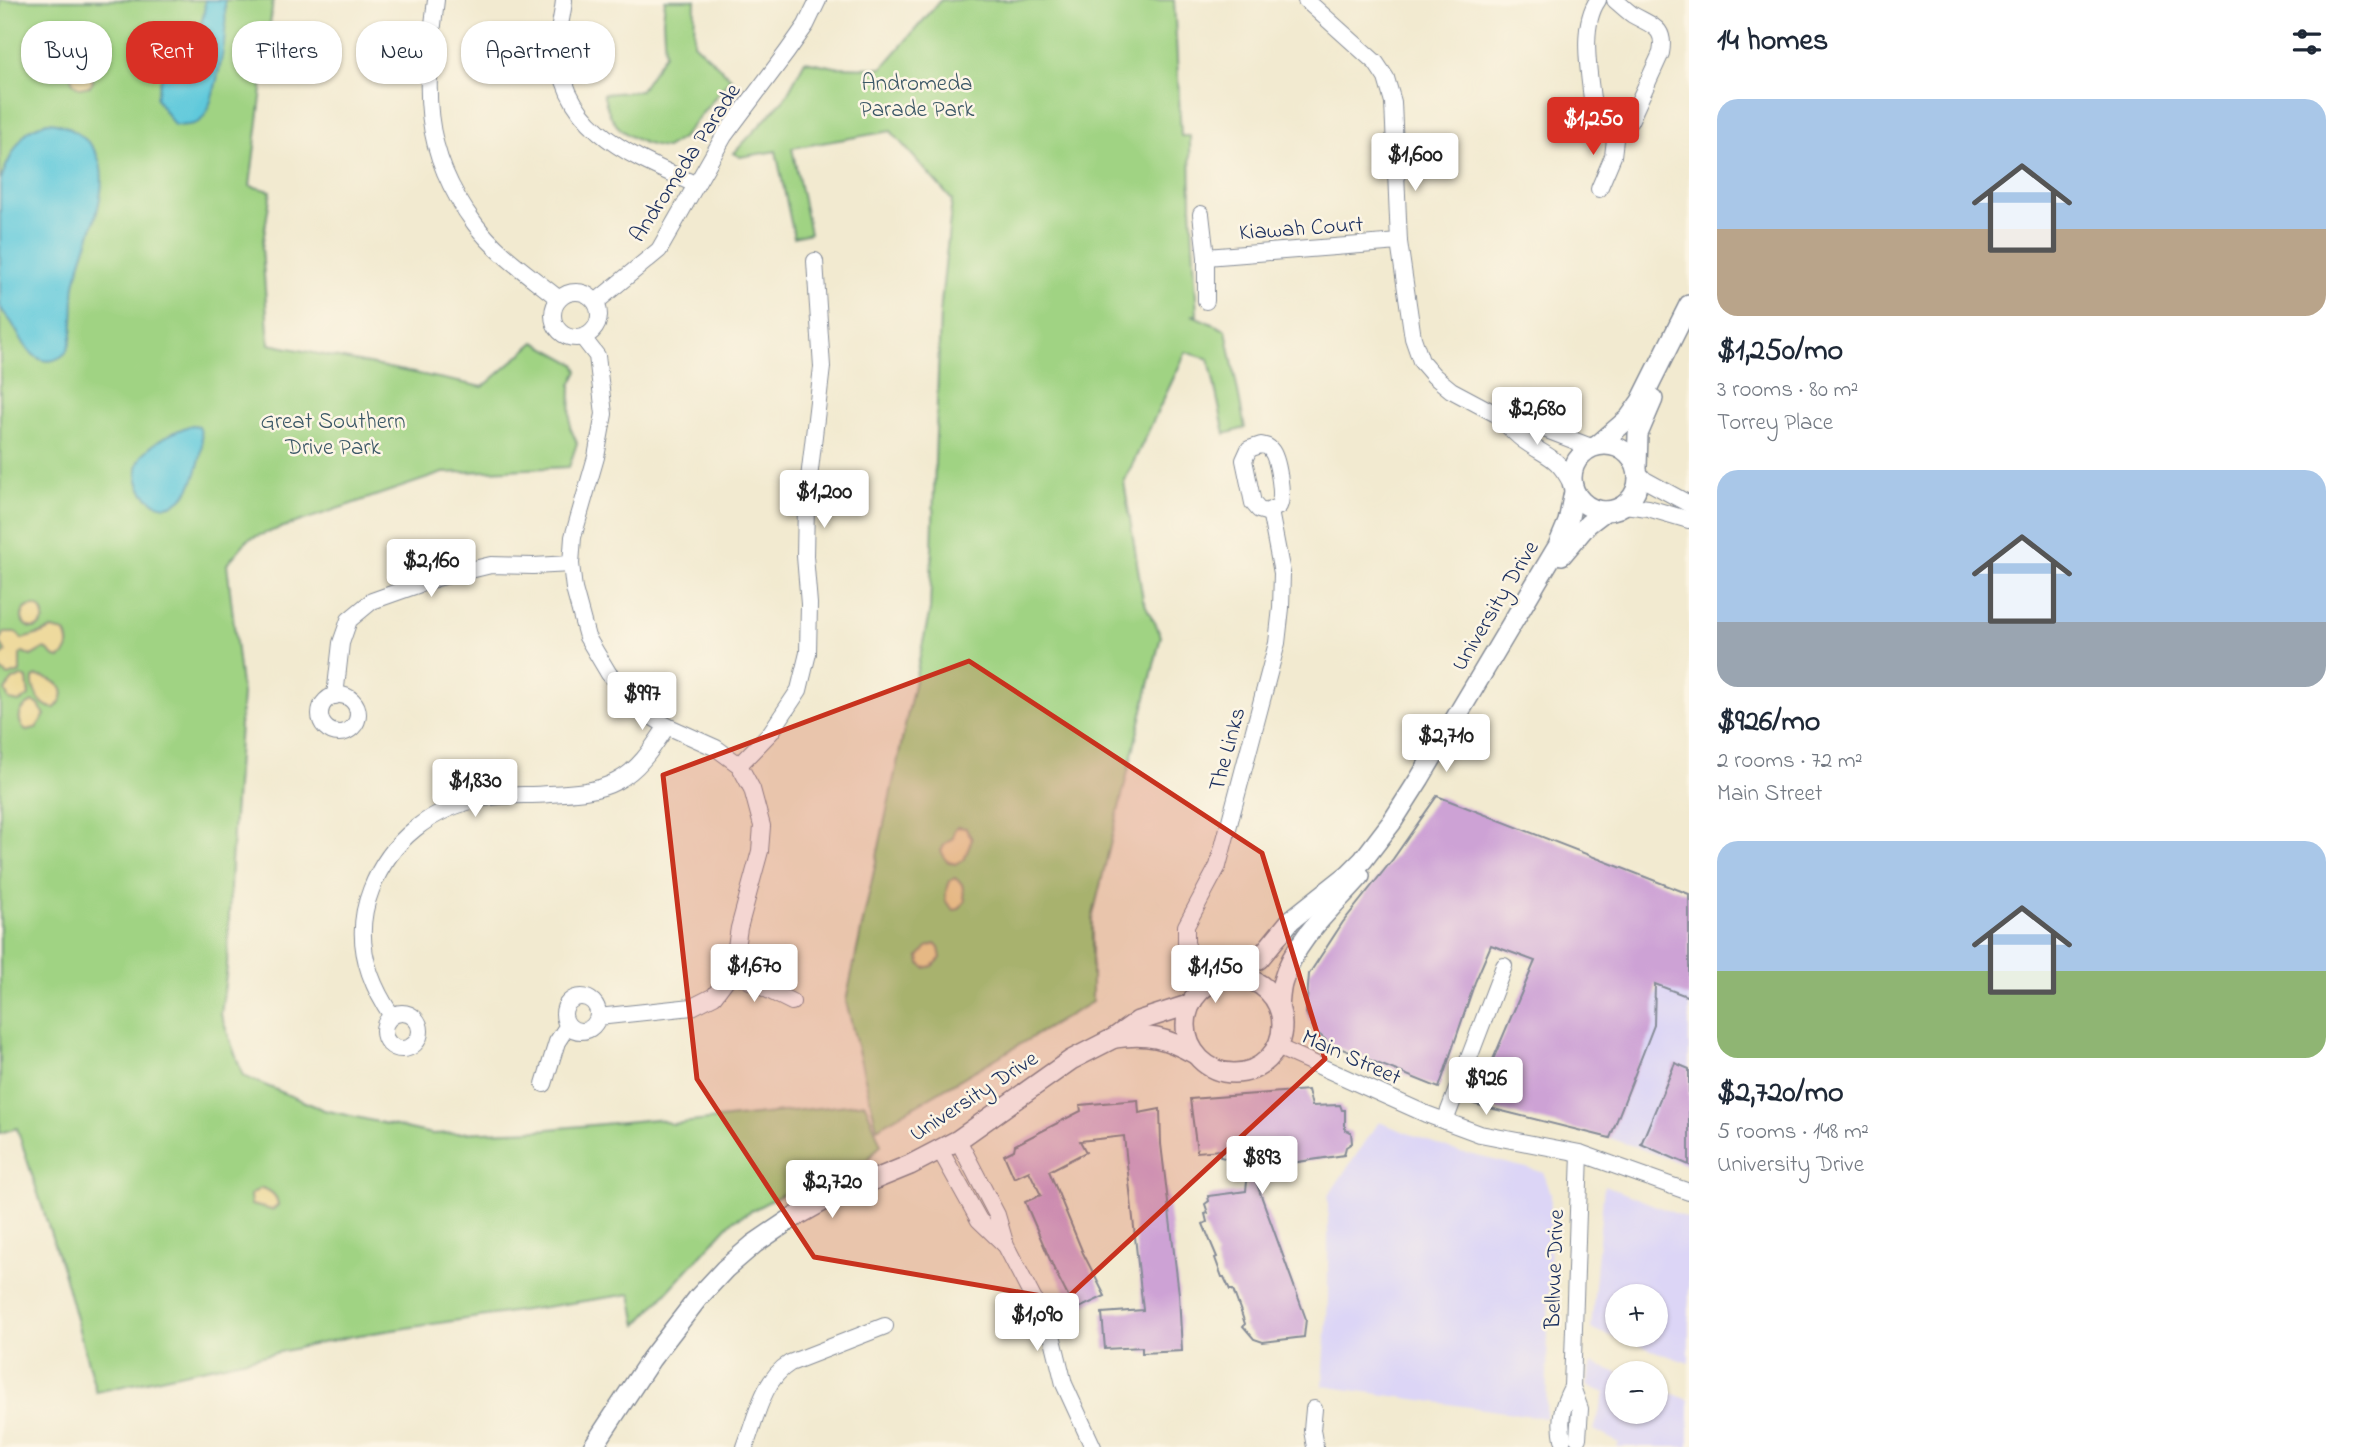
<!DOCTYPE html>
<meta charset="utf-8">
<style>
:root{--surface:#fff;--page:#f2f2f3;--text:#1f2937;--muted:#747a83;--accent:#d93025}
body{margin:0;font-family:"Indie Flower",sans-serif;background:var(--page);color:var(--text);height:100vh;display:flex;flex-direction:column;font-size:26px;white-space:nowrap}
*{box-sizing:border-box;margin:0}
p{font-size:23px;color:var(--muted)}
.icon{flex:none;width:38px;height:38px;fill:none;stroke:currentColor;stroke-width:2;stroke-linecap:round;stroke-linejoin:round}
.map{position:relative;flex:1;overflow:hidden}
.panel{display:flex;flex-direction:column;background:var(--surface);width:665px}
.panel>*{flex:none}
.top-card{position:absolute;left:21px;top:21px;width:665px;height:63px;display:flex;gap:14px}
.controls{position:absolute;left:1605px;top:1284px;display:grid;gap:14px}
.controls a{display:grid;place-items:center;width:63px;height:63px;border-radius:50%;background:var(--surface);box-shadow:0 2px 5px #0004;font-size:35px}
.price{position:absolute;translate:-50% -60px;padding:0 16px;border-radius:7px;background:#fff;color:#222;font-size:23px;line-height:46px;filter:drop-shadow(0 2px 4px #0008)}
.price::after{content:'';position:absolute;left:50%;top:42px;width:21px;height:16px;margin-left:-10px;background:inherit;clip-path:polygon(0 0,100% 0,50% 100%)}
.price.current{background:var(--accent);color:#fff}
ul{padding:0;list-style:none}
li{display:grid;align-content:center;gap:14px;height:371px;padding:0 28px}
li span{display:grid;place-items:center;height:217px;border-radius:21px;color:#555}
li>.icon{margin-inline-start:auto}
span .icon{width:126px;height:126px;fill:#fffc;stroke-width:1}
li b{font-size:30px}
h2{display:flex;justify-content:space-between;align-items:center;height:84px;padding:0 28px;font-size:30px}
.tag{padding:0 24px;border-radius:28px;background:var(--surface);box-shadow:0 2px 5px #0004;font-size:24px;line-height:63px}
.tag.current{background:var(--accent);color:#fff}
main{display:flex;flex:1;min-height:0}
.map>svg:first-child{display:block}
.built{fill:#dcd5f6;fill-rule:evenodd}
.green{fill:#a0d383;stroke:#5e8170;stroke-width:2}
.sand{fill:#eeda9e;stroke:#84847e;stroke-width:2}
.water{fill:#5fc9db;stroke:#3d7c9c;stroke-width:2}
.building{fill:#cda2d5}
.lines{fill:none;stroke-linecap:round;stroke-linejoin:round}
.minor-casing{stroke:#868c97;stroke-width:18}
.tertiary-casing{stroke:#868c97;stroke-width:22}
.minor{stroke:#fff;stroke-width:16}
.tertiary{stroke:#fff;stroke-width:19}
.marked{fill:#c8321e;fill-opacity:0.2;stroke:#c8321e;stroke-width:5;stroke-linejoin:round}
.labels{text-anchor:middle;stroke-width:5;stroke-linejoin:round;paint-order:stroke}
.park-label{font-size:23px;fill:#3c5867;stroke:#fcf5e5}
.street-label{font-size:23px;fill:#1b2f5e;stroke:#fcf5e5}
</style>
<main>
<div class="map">
<svg width="1689" height="1447" viewBox="0 0 1689 1447">
<rect width="100%" height="100%" fill="#fcf5e5"/>
<filter id="ink" filterUnits="userSpaceOnUse"><feTurbulence type="fractalNoise" baseFrequency=".0143" numOctaves="2"/><feDisplacementMap in="SourceGraphic" scale="14" xChannelSelector="R" yChannelSelector="G"/><feConvolveMatrix kernelMatrix="1 2 1 2 8 2 1 2 1" color-interpolation-filters="sRGB"/></filter>
<filter id="wash" filterUnits="userSpaceOnUse"><feTurbulence type="fractalNoise" baseFrequency=".00686" numOctaves="4" result="noise"/><feDisplacementMap in="SourceGraphic" scale="28" xChannelSelector="R" yChannelSelector="G"/><feGaussianBlur stdDeviation="1.57" result="paint"/><feColorMatrix in="noise" values="0 0 0 0 0 0 0 0 0 0 0 0 0 0 0 0 0 1.4 0 .05"/><feComposite in="paint" operator="in"/></filter>
<g filter="url(#wash)">
<rect width="100%" height="100%" fill="#f2ead0"/>
<g class="built">
<path d="M 1689,913 L 1689,1166 L 1610,1138 L 1654,1025 L 1654,999 Z"/>
<path d="M 1379,1122 L 1452,1150 L 1543,1172 L 1551,1193 L 1546,1418 L 1323,1386 L 1328,1299 L 1328,1196 Z"/>
<path d="M 1604,1185 L 1689,1219 L 1689,1363 L 1591,1329 ZM 1617,1297 L 1656,1297 L 1656,1335 L 1617,1335 Z"/>
<path d="M 1592,1363 L 1621,1374 L 1617,1374 L 1617,1412 L 1656,1412 L 1656,1387 L 1689,1400 L 1689,1447 L 1617,1447 L 1619,1443 L 1594,1430 L 1605,1393 L 1586,1385 Z"/>
</g>
<g class="green">
<path d="M 0,0 L 273,0 L 250,186 L 271,191 L 262,248 L 269,344 L 483,387 L 535,342 L 575,364 L 578,371 L 571,385 L 570,427 L 577,443 L 569,467 L 443,473 L 248,539 L 227,564 L 242,694 L 231,863 L 227,967 L 221,1015 L 243,1076 L 324,1110 L 432,1134 L 539,1130 L 656,1119 L 672,1124 L 865,1103 L 881,1145 L 868,1159 L 804,1183 L 732,1221 L 637,1325 L 631,1294 L 353,1336 L 96,1392 L 64,1275 L 17,1128 L 0,1133 Z"/>
<path d="M 665,0 L 695,0 L 694,43 L 731,78 L 682,138 L 666,148 C 648,146 623,137 613,120 C 608,113 606,102 603,94 L 640,91 L 665,54 L 663,20 Z"/>
<path d="M 941,0 L 1174,0 L 1181,136 L 1190,136 L 1191,206 L 1197,315 L 1192,315 L 1226,330 L 1245,428 L 1225,434 L 1209,359 L 1186,352 L 1124,482 L 1143,600 L 1161,636 L 1092,919 L 1092,1002 L 877,1128 L 846,1001 L 930,610 L 940,313 L 952,200 L 891,131 L 792,148 L 810,233 L 794,237 L 776,151 L 740,157 L 734,153 L 785,98 L 805,61 L 835,67 L 882,68 Z"/>
</g>
<g class="sand">
<path d="M 176,34 L 181,35 L 182,42 L 156,71 L 150,71 L 148,64 C 152,59 158,56 161,51 C 166,43 165,38 176,34 Z"/>
<path d="M 76,63 C 86,63 92,72 93,82 L 90,86 L 79,88 L 73,83 L 69,69 Z"/>
<circle cx="33" cy="617" r="11"/>
<path d="M 52,629 L 65,632 C 70,642 70,651 60,658 L 55,657 L 45,648 L 31,656 L 23,652 L 20,655 L 20,672 L 9,676 L 0,670 L 0,657 L 6,652 L 0,642 L 4,633 L 17,633 L 22,639 C 32,636 42,634 52,629 Z"/>
<path d="M 21,676 L 27,679 L 29,696 L 19,702 L 9,700 L 5,690 L 13,680 Z"/>
<path d="M 37,676 C 56,679 73,689 55,708 C 42,709 31,690 33,678 Z"/>
<path d="M 33,702 L 38,704 L 45,715 L 36,728 L 26,730 C 14,720 20,707 33,702 Z"/>
<path d="M 957,827 L 966,828 L 972,839 L 964,860 L 955,864 L 947,861 L 941,851 L 945,844 L 953,838 L 954,830 Z"/>
<path d="M 955,878 L 962,884 L 965,901 L 959,909 L 954,910 L 946,902 L 945,895 L 950,881 Z"/>
<path d="M 935,944 L 939,948 L 941,958 L 933,966 L 925,968 L 920,964 L 919,957 L 927,947 Z"/>
<path d="M 261,1188 C 270,1190 277,1195 278,1205 L 272,1210 L 251,1205 L 250,1195 Z"/>
</g>
<g class="water">
<path d="M 205,0 L 225,0 C 225,11 226,22 225,33 C 224,50 213,111 200,121 C 192,126 183,126 174,125 L 156,98 C 159,87 160,77 167,67 C 185,40 205,36 205,0 Z"/>
<path d="M 47,122 C 60,122 70,128 81,136 C 128,169 82,242 75,285 C 72,302 77,347 62,356 C 36,373 22,341 12,323 C 9,318 2,312 0,306 C 0,294 0,270 0,258 C 0,238 0,200 0,183 C 3,170 18,140 28,131 C 33,127 41,125 47,122 Z"/>
<path d="M 192,425 L 199,426 C 205,443 201,457 196,473 C 174,541 120,486 142,456 C 152,442 175,431 192,425 Z"/>
</g>
<g id="blocks">
<g class="building">
<path d="M 1437,796 L 1689,894 L 1689,997 L 1655,984 L 1654,1025 L 1610,1138 L 1474,1104 L 1535,961 L 1491,945 L 1475,982 L 1439,1088 L 1332,1045 L 1315,1031 L 1306,1013 L 1309,974 L 1343,922 L 1393,859 Z"/>
<path d="M 1675,1063 L 1689,1069 L 1689,1165 L 1641,1144 Z"/>
<path d="M 1308,1090 L 1312,1106 L 1340,1105 L 1342,1110 L 1345,1110 L 1345,1130 L 1351,1132 L 1352,1143 L 1346,1147 L 1344,1155 L 1278,1165 L 1277,1161 L 1250,1165 L 1306,1319 L 1304,1337 L 1263,1342 L 1254,1339 L 1243,1326 L 1245,1324 L 1241,1312 L 1233,1290 L 1230,1290 L 1224,1277 L 1222,1277 L 1215,1258 L 1217,1257 L 1203,1224 L 1207,1222 L 1205,1214 L 1208,1213 L 1205,1204 L 1209,1201 L 1208,1196 L 1246,1191 L 1249,1163 L 1231,1165 L 1230,1159 L 1220,1157 L 1220,1150 L 1197,1152 L 1190,1099 Z"/>
<path d="M 1138,1100 L 1139,1113 L 1160,1109 L 1161,1144 L 1179,1294 L 1182,1351 L 1142,1353 L 1142,1347 L 1105,1349 L 1102,1313 L 1143,1310 L 1124,1136 L 1080,1141 L 1086,1152 L 1049,1171 L 1083,1253 L 1105,1296 L 1075,1310 L 1054,1269 L 1025,1202 L 1041,1195 L 1029,1171 L 1014,1178 L 1004,1155 L 1014,1150 L 1015,1145 L 1081,1111 L 1080,1105 Z"/>
</g>
</g>
</g>
<g filter="url(#ink)">
<use href="#blocks" fill-opacity="0" stroke="#868c97" stroke-width="2"/>
<g class="lines">
<defs>
<g id="minor">
<path d="M 436,0 C 425,87 419,149 475,224 C 497,254 531,276 559,299"/>
<path d="M 564,0 C 563,14 558,29 558,43 C 559,128 629,155 695,184"/>
<path d="M 1306,0 L 1376,63 L 1386,78 L 1393,102 L 1399,242 L 1413,338 L 1421,361 L 1434,376 L 1451,390 L 1496,414 L 1526,422 L 1591,447"/>
<path d="M 1598,0 C 1579,27 1590,76 1593,108 C 1596,122 1601,128 1616,131 L 1623,128 L 1630,121 L 1661,53 C 1666,27 1652,26 1633,15 C 1627,11 1621,5 1615,0"/>
<path d="M 1599,189 L 1613,156 L 1616,131"/>
<path d="M 1201,214 L 1206,257 L 1206,301"/>
<path d="M 1206,257 L 1399,242"/>
<circle cx="576" cy="315" r="23"/>
<path d="M 596,302 L 659,250 L 724,136 L 787,52 L 806,25 L 818,0"/>
<path d="M 583,338 L 597,356 L 604,414 L 596,457 L 573,537 L 571,564 L 574,589 L 587,637 L 609,674 L 649,715 L 667,726 L 716,748 L 739,765 L 752,789 L 762,826 L 760,851 L 739,928 L 732,972 L 714,996 L 692,1007 L 598,1017"/>
<path d="M 1498,416 C 1506,424 1514,433 1523,440 C 1548,458 1557,455 1572,485"/>
<path d="M 1261,445 C 1266,446 1268,446 1271,450 C 1278,458 1284,496 1279,506 L 1266,512 L 1259,510 L 1253,503 L 1244,460 L 1249,449 Z"/>
<path d="M 1638,473 L 1645,480 L 1689,504"/>
<path d="M 1624,505 L 1648,508 L 1689,520"/>
<circle cx="339" cy="714" r="19"/>
<path d="M 335,696 L 341,643 L 349,620 L 372,601 L 437,578 L 491,565 L 533,566 L 571,564"/>
<path d="M 739,765 L 771,732 L 799,690 L 808,653 L 809,604 L 805,556 L 806,504 L 822,367 L 815,261"/>
<path d="M 732,972 L 792,1002"/>
<path d="M 1202,989 L 1186,943 L 1186,926 L 1218,866 L 1277,643 L 1281,608 L 1282,573 L 1270,511"/>
<circle cx="581" cy="1014" r="17"/>
<circle cx="402" cy="1031" r="18"/>
<path d="M 392,1016 C 366,978 353,936 371,890 C 390,840 432,807 485,798 C 506,794 529,796 549,794 C 572,793 597,792 617,781 C 640,769 653,747 667,726"/>
<path d="M 1277,1047 L 1426,1114 L 1480,1134 L 1580,1153 L 1689,1192"/>
<path d="M 544,1084 L 557,1042 L 568,1025"/>
<path d="M 1445,1121 L 1504,966"/>
<path d="M 958,1140 L 997,1215 L 1006,1246 L 1052,1335 L 1064,1384 L 1093,1447"/>
<path d="M 940,1150 L 979,1220 L 1004,1244"/>
<path d="M 1572,1387 L 1580,1409 L 1578,1438"/>
<path d="M 1314,1409 L 1312,1430 L 1315,1447"/>
<path d="M 1563,1439 C 1559,1419 1562,1406 1572,1387 L 1580,1153"/>
<path d="M 745,1447 C 756,1418 763,1379 790,1363 L 885,1326"/>
</g>
<g id="tertiary">
<circle cx="1605" cy="478" r="33"/>
<path d="M 1598,445 L 1629,418 L 1641,401 L 1689,305"/>
<path d="M 1637,467 L 1638,434 L 1653,399"/>
<path d="M 1562,555 L 1588,524 L 1605,511"/>
<circle cx="1234" cy="1025" r="48"/>
<path d="M 1219,980 L 1259,959 L 1291,920 L 1349,874 L 1363,860 L 1392,822 L 1420,778 L 1558,546 L 1568,522 L 1574,492"/>
<path d="M 1279,1008 C 1280,999 1280,989 1283,981 C 1294,940 1333,907 1360,876"/>
<path d="M 1115,1038 C 1147,1033 1167,1038 1195,1054"/>
<path d="M 593,1447 L 651,1359 L 698,1298 L 725,1269 L 754,1244 L 788,1221 L 827,1199 L 910,1165 L 958,1140 L 1071,1060 L 1114,1038 L 1138,1021 L 1191,1004"/>
</g>
</defs>
<use href="#minor" class="minor-casing"/>
<use href="#tertiary" class="tertiary-casing"/>
<use href="#minor" class="minor"/>
<use href="#tertiary" class="tertiary"/>
</g>
</g>
<path class="marked" d="M 969,661 L 1262,853 L 1325,1059 L 1065,1300 L 814,1257 L 697,1079 L 663,775 Z"/>
<g class="labels">
<g class="park-label">
<text x="917" y="90">Andromeda<tspan x="917" dy="26">Parade Park</tspan></text>
<text x="333" y="428">Great Southern<tspan x="333" dy="26">Drive Park</tspan></text>
</g>
<g class="street-label">
<text transform="translate(684 162) rotate(-57)" y="8">Andromeda Parade</text>
<text transform="translate(1301 227) rotate(-4)" y="8">Kiawah Court</text>
<text transform="translate(1494 605) rotate(-59)" y="8">University Drive</text>
<text transform="translate(1226 749) rotate(-75)" y="8">The Links</text>
<text transform="translate(1352 1056) rotate(24)" y="8">Main Street</text>
<text transform="translate(973 1095) rotate(-33)" y="8">University Drive</text>
<text transform="translate(1553 1269) rotate(-88)" y="8">Bellvue Drive</text>
</g>
</g>
</svg>
<div class="controls">
<a>+</a>
<a>−</a>
</div>
<b class="price current" style="left:1593px;top:157px">$1,250</b>
<b class="price" style="left:1415px;top:193px">$1,600</b>
<b class="price" style="left:1537px;top:447px">$2,680</b>
<b class="price" style="left:824px;top:530px">$1,200</b>
<b class="price" style="left:431px;top:599px">$2,160</b>
<b class="price" style="left:642px;top:732px">$997</b>
<b class="price" style="left:1446px;top:774px">$2,710</b>
<b class="price" style="left:475px;top:819px">$1,830</b>
<b class="price" style="left:754px;top:1004px">$1,670</b>
<b class="price" style="left:1215px;top:1005px">$1,150</b>
<b class="price" style="left:1486px;top:1117px">$926</b>
<b class="price" style="left:1262px;top:1196px">$893</b>
<b class="price" style="left:832px;top:1220px">$2,720</b>
<b class="price" style="left:1037px;top:1353px">$1,090</b>
<div class="top-card">
<a class="tag">Buy</a>
<a class="tag current">Rent</a>
<a class="tag">Filters</a>
<a class="tag">New</a>
<a class="tag">Apartment</a>
</div>
</div>
<section class="panel">
<h2>14 homes<svg class="icon" aria-label="filters" viewBox="0 0 24 24"><path d="M4 7h16M4 17h16"/><circle cx="9" cy="7" r="2"/><circle cx="15" cy="17" r="2"/></svg></h2>
<ul>
<li><span style="background:linear-gradient(#a9c7e8 60%,#b9a48a 0)"><svg class="icon" aria-label="home" viewBox="0 0 24 24"><path d="M3 11l9-7 9 7M6 9v11h12V9"/></svg></span><div><b>$1,250/mo</b><p>3 rooms · 80 m²</p><p>Torrey Place</p></div></li>
<li><span style="background:linear-gradient(#a9c7e8 70%,#9aa5b1 0)"><svg class="icon" aria-label="home" viewBox="0 0 24 24"><path d="M3 11l9-7 9 7M6 9v11h12V9"/></svg></span><div><b>$926/mo</b><p>2 rooms · 72 m²</p><p>Main Street</p></div></li>
<li><span style="background:linear-gradient(#a9c7e8 60%,#8fb573 0)"><svg class="icon" aria-label="home" viewBox="0 0 24 24"><path d="M3 11l9-7 9 7M6 9v11h12V9"/></svg></span><div><b>$2,720/mo</b><p>5 rooms · 148 m²</p><p>University Drive</p></div></li>
</ul>
</section>
</main>
